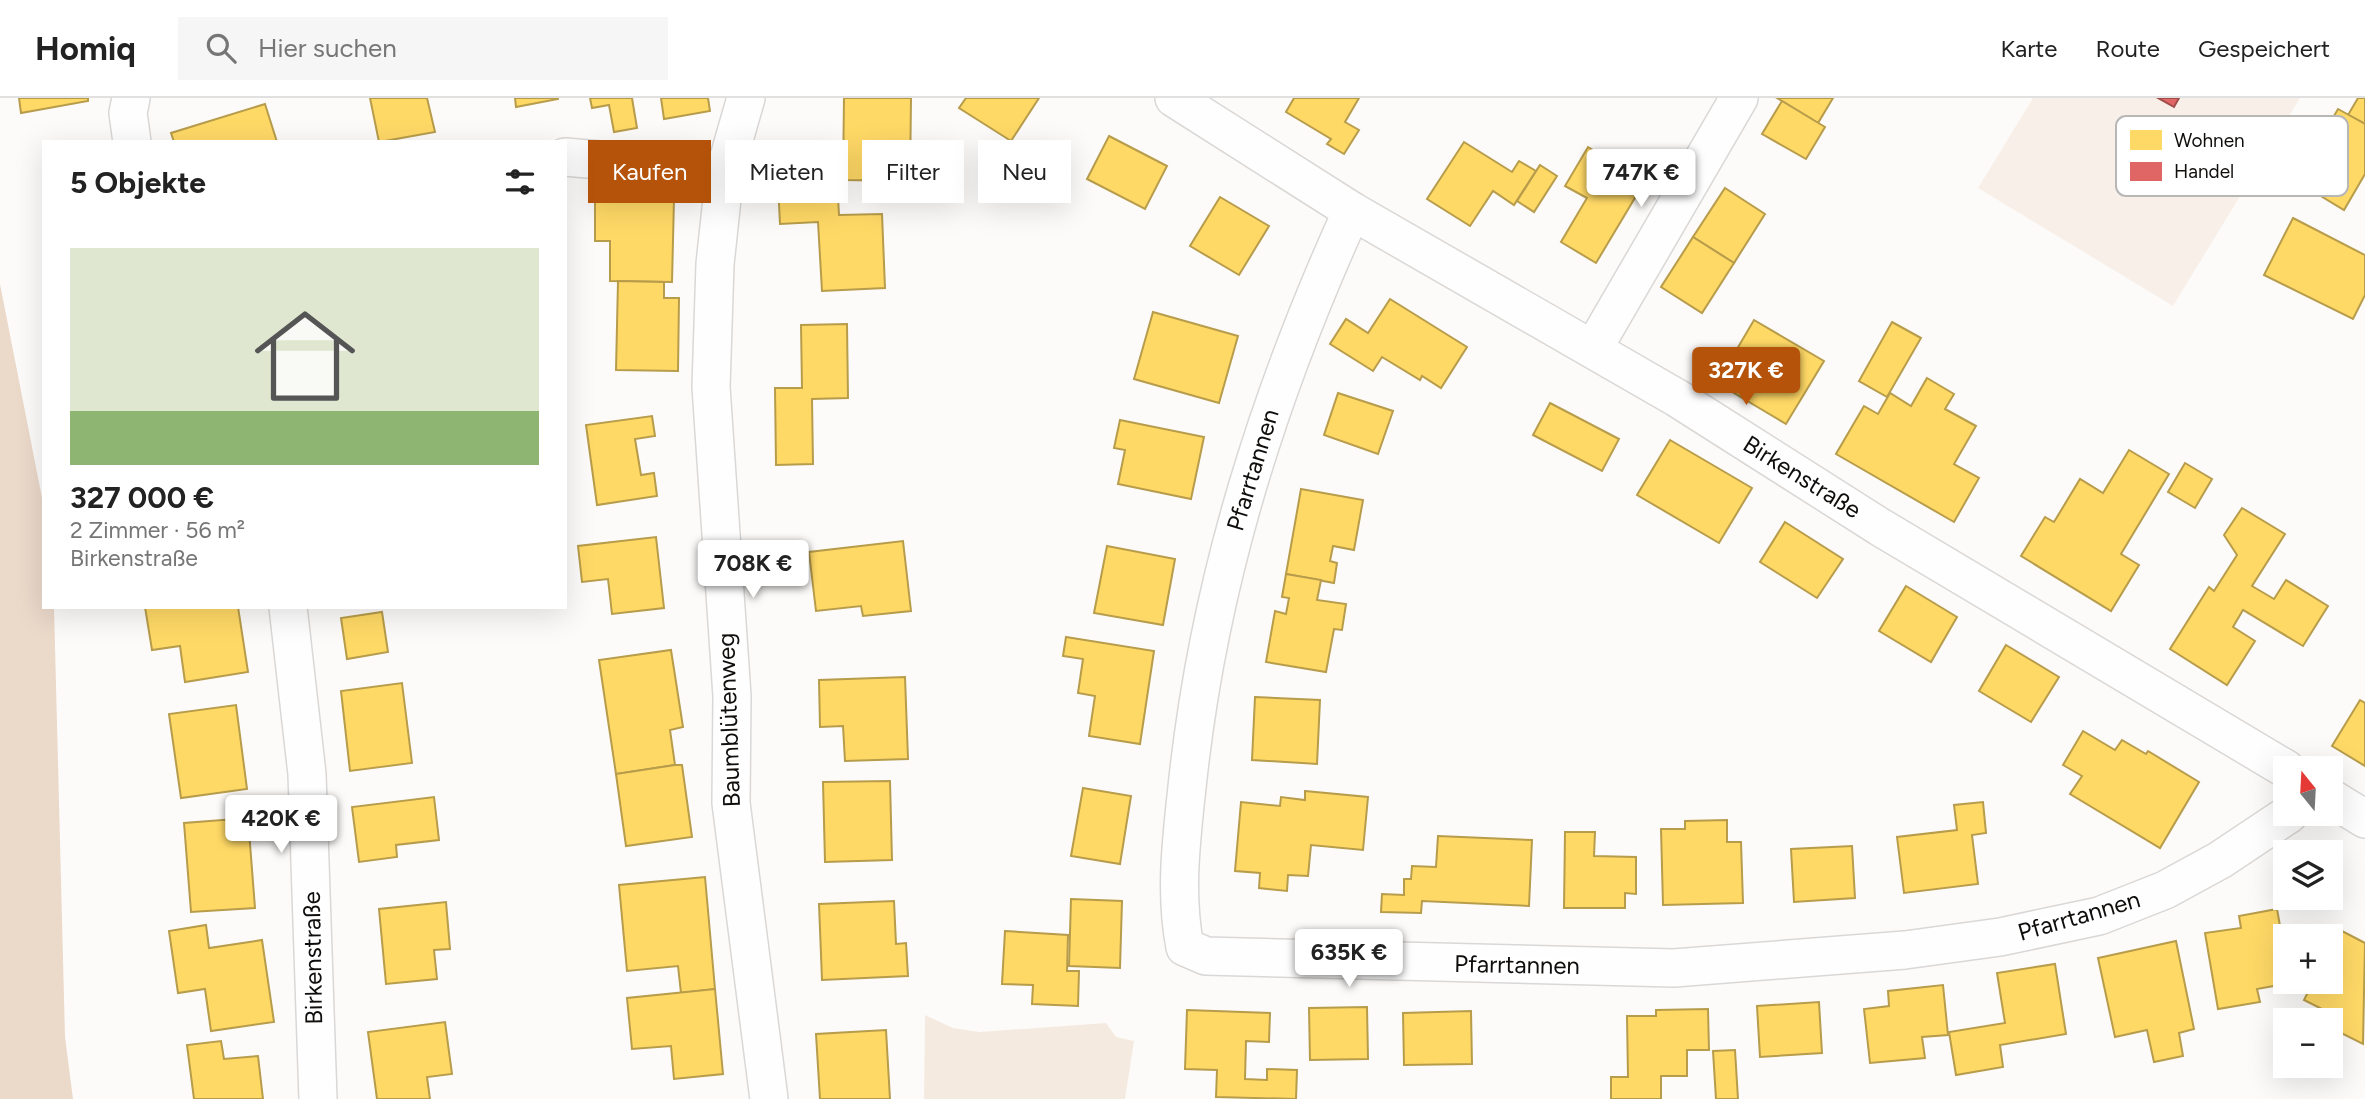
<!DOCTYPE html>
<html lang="de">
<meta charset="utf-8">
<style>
:root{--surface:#fff;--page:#f6f6f6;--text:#222;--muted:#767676;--line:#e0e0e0;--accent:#b45309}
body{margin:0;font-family:Figtree,sans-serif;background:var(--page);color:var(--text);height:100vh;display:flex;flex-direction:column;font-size:26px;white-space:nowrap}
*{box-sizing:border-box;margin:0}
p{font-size:23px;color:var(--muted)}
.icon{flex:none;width:38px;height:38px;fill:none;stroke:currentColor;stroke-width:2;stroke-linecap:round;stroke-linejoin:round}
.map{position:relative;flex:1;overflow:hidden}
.sheet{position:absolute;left:42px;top:42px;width:525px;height:469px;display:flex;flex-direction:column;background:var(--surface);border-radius:0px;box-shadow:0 7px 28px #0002}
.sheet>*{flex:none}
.guide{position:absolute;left:588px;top:42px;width:665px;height:63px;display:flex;gap:14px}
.needle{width:46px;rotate:342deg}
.tools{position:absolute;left:2273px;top:658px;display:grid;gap:14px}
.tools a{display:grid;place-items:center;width:70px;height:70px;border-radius:0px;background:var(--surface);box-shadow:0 7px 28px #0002;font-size:35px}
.price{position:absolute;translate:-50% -60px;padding:0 16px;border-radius:7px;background:#fff;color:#222;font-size:23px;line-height:46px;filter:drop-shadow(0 2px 4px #0008)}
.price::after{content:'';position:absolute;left:50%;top:42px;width:21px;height:16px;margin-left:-10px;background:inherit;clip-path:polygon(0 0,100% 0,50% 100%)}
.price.selected{background:var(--accent);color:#fff}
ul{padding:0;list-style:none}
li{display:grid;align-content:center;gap:14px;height:371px;padding:0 28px}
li+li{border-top:2px solid var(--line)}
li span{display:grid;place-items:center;height:217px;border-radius:0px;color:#555}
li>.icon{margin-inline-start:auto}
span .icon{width:126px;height:126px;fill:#fffc;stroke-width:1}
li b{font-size:30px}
h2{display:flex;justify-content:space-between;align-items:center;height:84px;padding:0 28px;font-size:30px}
.chip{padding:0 24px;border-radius:0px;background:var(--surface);box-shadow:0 7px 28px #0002;font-size:24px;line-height:63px}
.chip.selected{background:var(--accent);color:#fff}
header{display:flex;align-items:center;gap:42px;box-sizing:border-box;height:98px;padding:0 35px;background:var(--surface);border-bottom:2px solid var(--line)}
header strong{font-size:33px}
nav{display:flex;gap:38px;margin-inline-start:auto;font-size:24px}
.search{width:490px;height:63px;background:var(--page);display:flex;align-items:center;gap:18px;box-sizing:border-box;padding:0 24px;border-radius:0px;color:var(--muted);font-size:26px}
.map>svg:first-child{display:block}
.built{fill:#f8f0e8}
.green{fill:#f5eae0}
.forest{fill:#ebd9ca}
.homes{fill:#ffd966;stroke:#b79c4b;stroke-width:2}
.shops{fill:#e06666;stroke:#a24c4b;stroke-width:2}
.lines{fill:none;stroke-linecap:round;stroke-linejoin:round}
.minor-casing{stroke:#dad8d6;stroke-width:40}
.minor{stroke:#fffefe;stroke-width:37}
.labels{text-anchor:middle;stroke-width:7;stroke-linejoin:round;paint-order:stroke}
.street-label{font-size:24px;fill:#100e0c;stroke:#fff}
.key{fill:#fff;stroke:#b7b7b6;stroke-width:2}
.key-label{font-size:19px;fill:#100e0c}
</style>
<header>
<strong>Homiq</strong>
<div class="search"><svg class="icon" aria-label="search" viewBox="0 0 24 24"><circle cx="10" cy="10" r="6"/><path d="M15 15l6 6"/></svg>Hier suchen</div>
<nav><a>Karte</a><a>Route</a><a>Gespeichert</a></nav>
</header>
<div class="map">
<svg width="2365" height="1001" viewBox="0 0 2365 1001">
<rect width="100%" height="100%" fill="#fdfbf9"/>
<path class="built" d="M 2033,0 L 2300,0 L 2173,208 L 1978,90 Z"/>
<path class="green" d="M 925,917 L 953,930 L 979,934 L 1106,925 L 1116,939 L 1134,943 L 1125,1001 L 924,1001 Z"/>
<path class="forest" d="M 0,186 L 44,410 L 44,509 L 54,509 L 65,939 L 73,1001 L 0,1001 Z"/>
<g class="homes">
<path d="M 19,0 L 88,0 L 88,3 L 21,15 Z"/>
<path d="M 370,0 L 427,0 L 435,34 L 379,44 Z"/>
<path d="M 515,0 L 558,0 L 558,1 L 516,9 Z"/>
<path d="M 590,0 L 632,0 L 637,30 L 614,34 L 609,7 L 592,10 Z"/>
<path d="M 661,0 L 708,0 L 710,13 L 664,21 Z"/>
<path d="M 844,0 L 911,0 L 910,83 L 843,82 Z"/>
<path d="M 966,0 L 1039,0 L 1011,43 L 959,10 Z"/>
<path d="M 1294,0 L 1359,0 L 1345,24 L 1359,32 L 1344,56 L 1327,46 L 1331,41 L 1286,14 Z"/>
<path d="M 1777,0 L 1833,0 L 1818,25 Z"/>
<path d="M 2358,0 L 2365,0 L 2365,26 L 2348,17 Z"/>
<path d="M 1782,3 L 1825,29 L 1806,61 L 1762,36 Z"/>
<path d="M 265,6 L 277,44 L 174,44 L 171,35 Z"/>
<path d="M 2338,11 L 2365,26 L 2365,76 L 2344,112 L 2296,83 Z"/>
<path d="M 1109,38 L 1167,68 L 1145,111 L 1087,81 Z"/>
<path d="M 1464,44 L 1512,74 L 1519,63 L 1536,73 L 1514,107 L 1493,93 L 1470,128 L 1427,101 Z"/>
<path d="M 1588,49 L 1645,83 L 1596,165 L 1561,144 L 1587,100 L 1565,88 Z"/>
<path d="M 1540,67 L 1557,78 L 1534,114 L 1517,103 Z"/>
<path d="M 837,82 L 839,117 L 882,116 L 885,190 L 822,193 L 818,124 L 780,126 L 778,86 Z"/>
<path d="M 1725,90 L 1765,116 L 1734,165 L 1693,139 Z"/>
<path d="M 595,99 L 674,101 L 672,184 L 610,183 L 610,143 L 595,143 Z"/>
<path d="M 1220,99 L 1269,128 L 1239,177 L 1190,148 Z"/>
<path d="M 2293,120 L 2365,157 L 2365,197 L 2353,221 L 2264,177 Z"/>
<path d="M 1693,139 L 1734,165 L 1702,215 L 1661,189 Z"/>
<path d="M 618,183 L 664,184 L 664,200 L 679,200 L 678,273 L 616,272 Z"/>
<path d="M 1390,201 L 1467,249 L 1441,290 L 1422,278 L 1420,282 L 1382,259 L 1373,273 L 1330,246 L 1346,221 L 1368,235 Z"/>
<path d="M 1153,214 L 1238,238 L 1219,305 L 1134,281 Z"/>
<path d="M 1754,222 L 1824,263 L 1786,326 L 1717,285 Z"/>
<path d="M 1892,224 L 1921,240 L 1887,299 L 1859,283 Z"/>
<path d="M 847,226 L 848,300 L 812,301 L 813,366 L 776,367 L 775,290 L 802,290 L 801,227 Z"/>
<path d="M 1927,280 L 1954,296 L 1945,311 L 1976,328 L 1954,366 L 1979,380 L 1954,424 L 1836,356 L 1864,308 L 1878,316 L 1890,295 L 1911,308 Z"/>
<path d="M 1338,295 L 1393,313 L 1378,356 L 1324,337 Z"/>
<path d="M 1550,305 L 1619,341 L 1602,373 L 1533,337 Z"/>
<path d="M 652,318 L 655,338 L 635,341 L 641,377 L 654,375 L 657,398 L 597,407 L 586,327 Z"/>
<path d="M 1120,322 L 1204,339 L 1191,401 L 1118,386 L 1125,352 L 1114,350 Z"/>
<path d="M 1670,342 L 1752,390 L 1719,445 L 1637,397 Z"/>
<path d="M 2129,352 L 2169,376 L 2121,456 L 2139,467 L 2111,513 L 2021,458 L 2045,419 L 2054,424 L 2080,381 L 2103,395 Z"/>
<path d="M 2185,365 L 2212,381 L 2195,410 L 2168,394 Z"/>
<path d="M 1301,391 L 1363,402 L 1354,452 L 1333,448 L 1330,463 L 1337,465 L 1334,485 L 1286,476 Z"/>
<path d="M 2242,410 L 2285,436 L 2252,488 L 2274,501 L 2286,482 L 2328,508 L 2303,548 L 2243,512 L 2233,529 L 2255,543 L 2227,587 L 2170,551 L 2209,489 L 2214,493 L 2237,457 L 2224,437 Z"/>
<path d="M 1785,424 L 1843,461 L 1817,500 L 1760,464 Z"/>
<path d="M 656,439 L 664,510 L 612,516 L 608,481 L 582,484 L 578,448 Z"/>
<path d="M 903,443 L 911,513 L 863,518 L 861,508 L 816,513 L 809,454 Z"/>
<path d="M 1107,448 L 1175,461 L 1163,527 L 1094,515 Z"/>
<path d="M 1286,476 L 1321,482 L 1317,502 L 1346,506 L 1342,532 L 1334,531 L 1326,574 L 1266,564 L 1275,513 L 1286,516 L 1289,500 L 1282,499 Z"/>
<path d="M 1906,488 L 1957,519 L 1931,564 L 1879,533 Z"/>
<path d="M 145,509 L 238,509 L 248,574 L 185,584 L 180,548 L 152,552 Z"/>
<path d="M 382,514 L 388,554 L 347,561 L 341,520 Z"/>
<path d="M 1066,539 L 1154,553 L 1140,646 L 1089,638 L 1095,598 L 1078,595 L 1083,561 L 1063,558 Z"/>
<path d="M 2006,547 L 2059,579 L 2031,624 L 1979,593 Z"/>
<path d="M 671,552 L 683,629 L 670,632 L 675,667 L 616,676 L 599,562 Z"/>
<path d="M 905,579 L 908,661 L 845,663 L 843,628 L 820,629 L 819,582 Z"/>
<path d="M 402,585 L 412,665 L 350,673 L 341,593 Z"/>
<path d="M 1255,599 L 1320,602 L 1317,666 L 1252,662 Z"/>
<path d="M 2360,602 L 2365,605 L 2365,668 L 2332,648 Z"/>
<path d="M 236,607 L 247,691 L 181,700 L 169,616 Z"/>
<path d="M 2083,633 L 2115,652 L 2122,642 L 2146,656 L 2148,653 L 2199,684 L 2160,750 L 2070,696 L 2082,678 L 2063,667 Z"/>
<path d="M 675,667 L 682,667 L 692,739 L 626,748 L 616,676 Z"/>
<path d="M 890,683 L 892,762 L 825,764 L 823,684 Z"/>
<path d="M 1083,690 L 1131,698 L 1120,766 L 1071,758 Z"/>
<path d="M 1305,693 L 1368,699 L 1363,752 L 1311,747 L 1308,778 L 1288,777 L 1287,793 L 1259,790 L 1260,775 L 1235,773 L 1241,704 L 1280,708 L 1281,699 L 1305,702 Z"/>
<path d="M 434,699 L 439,742 L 396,747 L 397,759 L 359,764 L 352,709 Z"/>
<path d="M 1983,704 L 1986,735 L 1972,737 L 1978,786 L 1904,795 L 1897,739 L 1957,732 L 1954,707 Z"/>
<path d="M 248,720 L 255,810 L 191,814 L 184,725 Z"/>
<path d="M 1727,722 L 1727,744 L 1741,744 L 1743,805 L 1663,807 L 1661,731 L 1685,731 L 1685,723 Z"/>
<path d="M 1565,734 L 1595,734 L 1594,758 L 1636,759 L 1636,796 L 1625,795 L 1625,810 L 1564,810 Z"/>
<path d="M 1438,738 L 1532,742 L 1529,808 L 1422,803 L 1421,815 L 1381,814 L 1382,796 L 1404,797 L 1404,781 L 1411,781 L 1412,768 L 1436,769 Z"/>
<path d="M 1852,748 L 1855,800 L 1794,804 L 1791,751 Z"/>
<path d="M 705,779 L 715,891 L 681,895 L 678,868 L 627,873 L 619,787 Z"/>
<path d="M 1071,801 L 1122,803 L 1120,870 L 1069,868 Z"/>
<path d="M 894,803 L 896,846 L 906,845 L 908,878 L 822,882 L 819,806 Z"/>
<path d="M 446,804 L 450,851 L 434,852 L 437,881 L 386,886 L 379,811 Z"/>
<path d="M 2277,811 L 2286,861 L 2286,884 L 2290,885 L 2257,891 L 2260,904 L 2218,911 L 2205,835 L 2241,830 L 2239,818 Z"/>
<path d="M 206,827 L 209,850 L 262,842 L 274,924 L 211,933 L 205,891 L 178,895 L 169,833 Z"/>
<path d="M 2340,832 L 2365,845 L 2363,946 L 2331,930 L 2334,917 L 2304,902 L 2313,884 L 2331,884 L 2331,849 Z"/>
<path d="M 1005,833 L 1068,837 L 1067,873 L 1079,873 L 1078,908 L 1032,906 L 1033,887 L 1002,886 Z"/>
<path d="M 2176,843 L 2194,931 L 2179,935 L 2183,958 L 2154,964 L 2147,932 L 2115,939 L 2098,860 Z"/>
<path d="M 2055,866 L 2066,936 L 2000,947 L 2003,969 L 1956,977 L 1949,934 L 2005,925 L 1997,875 Z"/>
<path d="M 1943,887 L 1948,937 L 1922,939 L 1925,960 L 1870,965 L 1864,911 L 1889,908 L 1888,893 Z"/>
<path d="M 715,891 L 723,976 L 674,981 L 671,948 L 632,951 L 627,900 Z"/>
<path d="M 1819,904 L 1822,955 L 1760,959 L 1757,908 Z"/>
<path d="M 1367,909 L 1368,961 L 1310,962 L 1309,910 Z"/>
<path d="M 1708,911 L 1709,952 L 1687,952 L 1687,978 L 1661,978 L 1661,1001 L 1611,1001 L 1611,979 L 1628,979 L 1627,918 L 1656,918 L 1656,912 Z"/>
<path d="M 1187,912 L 1270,915 L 1269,944 L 1246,943 L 1245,981 L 1267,982 L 1267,971 L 1297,972 L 1296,1001 L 1216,999 L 1217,972 L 1185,971 Z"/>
<path d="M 1471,913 L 1472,966 L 1404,967 L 1403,915 Z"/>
<path d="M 445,924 L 452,976 L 427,979 L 430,1001 L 377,1001 L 368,934 Z"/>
<path d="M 886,932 L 890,1001 L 820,1001 L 816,936 Z"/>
<path d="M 221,943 L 224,961 L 258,958 L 263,1001 L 194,1001 L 187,947 Z"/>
<path d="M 1735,952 L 1738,1001 L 1716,1001 L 1713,953 Z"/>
</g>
<path class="shops" d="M 2158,0 L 2179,0 L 2174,9 Z"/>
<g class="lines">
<defs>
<g id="minor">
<path d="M 131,0 L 128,15 L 132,44"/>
<path d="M 746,0 L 725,73 L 715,166 L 711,289 L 732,598 L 731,705 L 769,1001"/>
<path d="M 1174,0 L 1352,113 L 1677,300 L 1880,429 L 2286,671"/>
<path d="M 565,59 L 725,73"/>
<path d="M 1352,113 C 1269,295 1210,480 1188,680 C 1182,736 1174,794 1185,849 L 1206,858 L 1674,870 L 1905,852 L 2000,839 L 2099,818 L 2165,792 L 2220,762 L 2289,716"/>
<path d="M 1593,251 L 1739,0"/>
<path d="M 288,509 L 307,676 L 318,1001"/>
<path d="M 2331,700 L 2365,721"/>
</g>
</defs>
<use href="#minor" class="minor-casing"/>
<use href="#minor" class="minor"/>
</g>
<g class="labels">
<g class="street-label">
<text transform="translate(1253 372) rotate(-73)" y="8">Pfarrtannen</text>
<text transform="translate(1802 379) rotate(32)" y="8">Birkenstraße</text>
<text transform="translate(729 622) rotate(-92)" y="8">Baumblütenweg</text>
<text transform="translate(2079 818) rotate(-16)" y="8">Pfarrtannen</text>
<text transform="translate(313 860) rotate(-91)" y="8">Birkenstraße</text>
<text transform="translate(1517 867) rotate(1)" y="8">Pfarrtannen</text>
</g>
</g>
<rect x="2116" y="18" width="232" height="80" rx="10" class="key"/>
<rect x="2130" y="32" width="32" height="20" fill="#ffd966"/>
<rect x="2130" y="64" width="32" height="19" fill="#e06666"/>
<g class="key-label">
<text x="2174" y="49">Wohnen</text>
<text x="2174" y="80">Handel</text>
</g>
</svg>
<div class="tools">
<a><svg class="needle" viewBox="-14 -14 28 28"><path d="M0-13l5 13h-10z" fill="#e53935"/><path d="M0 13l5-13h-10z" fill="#767676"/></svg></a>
<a><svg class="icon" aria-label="layers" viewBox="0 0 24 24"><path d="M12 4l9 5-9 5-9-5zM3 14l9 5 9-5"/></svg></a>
<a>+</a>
<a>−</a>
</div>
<b class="price" style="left:1641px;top:111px">747K €</b>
<b class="price selected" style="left:1746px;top:309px">327K €</b>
<b class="price" style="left:753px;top:502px">708K €</b>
<b class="price" style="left:281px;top:757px">420K €</b>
<b class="price" style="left:1349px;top:891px">635K €</b>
<div class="guide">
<a class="chip selected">Kaufen</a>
<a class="chip">Mieten</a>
<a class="chip">Filter</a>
<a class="chip">Neu</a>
</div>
<section class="sheet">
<h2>5 Objekte<svg class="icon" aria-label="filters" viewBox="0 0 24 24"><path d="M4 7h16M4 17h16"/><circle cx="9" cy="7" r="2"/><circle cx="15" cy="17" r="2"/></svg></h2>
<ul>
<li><span style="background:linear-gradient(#dfe7d0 75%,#8fb573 0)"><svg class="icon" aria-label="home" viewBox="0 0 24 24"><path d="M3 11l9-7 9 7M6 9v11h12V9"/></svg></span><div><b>327 000 €</b><p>2 Zimmer · 56 m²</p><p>Birkenstraße</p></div></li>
</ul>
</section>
</div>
